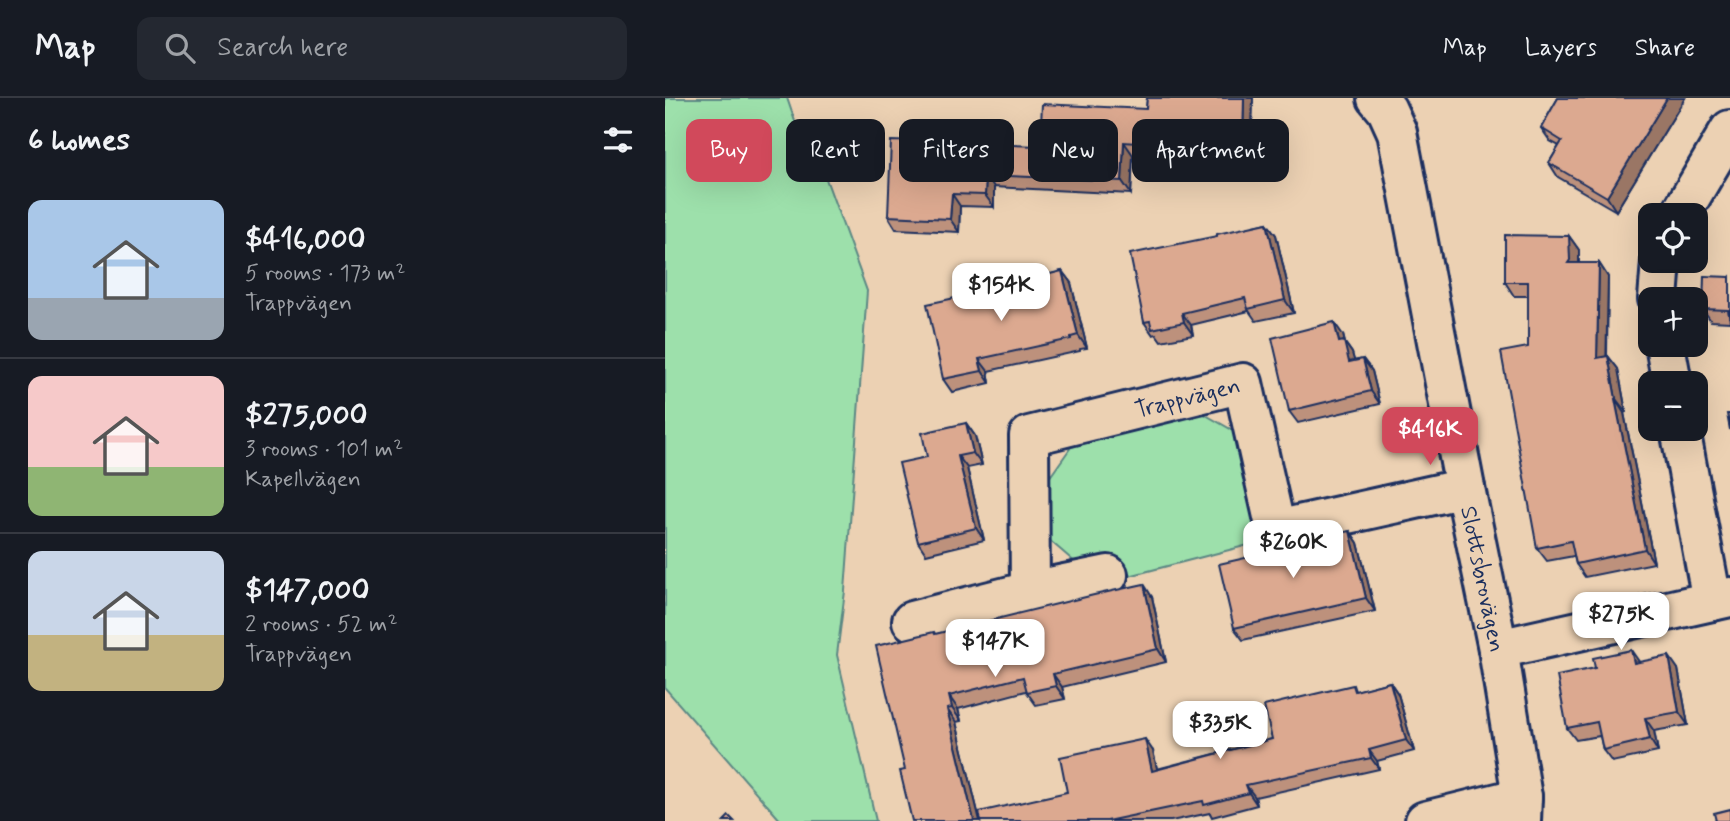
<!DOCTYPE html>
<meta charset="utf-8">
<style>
:root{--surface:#171b24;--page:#242831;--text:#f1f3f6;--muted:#9ea1a6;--line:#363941;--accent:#d1495b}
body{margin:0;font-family:Mynerve,sans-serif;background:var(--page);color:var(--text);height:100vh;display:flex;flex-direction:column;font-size:26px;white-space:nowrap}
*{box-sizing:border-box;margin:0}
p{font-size:23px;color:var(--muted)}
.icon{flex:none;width:38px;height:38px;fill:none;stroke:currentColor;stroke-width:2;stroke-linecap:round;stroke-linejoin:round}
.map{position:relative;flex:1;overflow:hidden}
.side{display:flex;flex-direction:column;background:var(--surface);width:665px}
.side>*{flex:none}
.top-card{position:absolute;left:21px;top:21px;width:665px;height:63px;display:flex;gap:14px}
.controls{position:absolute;left:973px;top:105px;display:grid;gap:14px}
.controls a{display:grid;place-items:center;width:70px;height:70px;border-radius:14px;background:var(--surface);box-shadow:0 7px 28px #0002;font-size:35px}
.price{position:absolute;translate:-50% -60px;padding:0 16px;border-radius:14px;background:#fff;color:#222;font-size:23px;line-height:46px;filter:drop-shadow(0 2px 4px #0008)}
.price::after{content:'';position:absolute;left:50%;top:42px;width:21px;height:16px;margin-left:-10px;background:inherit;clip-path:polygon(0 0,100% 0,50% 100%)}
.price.selected{background:var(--accent);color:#fff}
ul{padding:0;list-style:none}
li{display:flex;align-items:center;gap:21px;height:175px;padding:0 28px}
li+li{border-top:2px solid var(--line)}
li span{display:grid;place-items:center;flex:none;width:196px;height:140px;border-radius:14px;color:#555}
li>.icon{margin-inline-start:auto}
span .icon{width:84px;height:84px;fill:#fffc;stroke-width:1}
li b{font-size:30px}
h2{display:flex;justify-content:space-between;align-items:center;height:84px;padding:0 28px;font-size:30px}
.pill{padding:0 24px;border-radius:14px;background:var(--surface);box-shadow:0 7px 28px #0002;font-size:24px;line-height:63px}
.pill.selected{background:var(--accent);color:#fff}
header{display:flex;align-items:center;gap:42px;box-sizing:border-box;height:98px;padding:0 35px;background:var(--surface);border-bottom:2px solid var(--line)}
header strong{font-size:33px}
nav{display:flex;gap:38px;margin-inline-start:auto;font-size:24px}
.search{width:490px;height:63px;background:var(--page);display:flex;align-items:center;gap:18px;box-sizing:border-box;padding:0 24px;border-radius:14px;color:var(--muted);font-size:26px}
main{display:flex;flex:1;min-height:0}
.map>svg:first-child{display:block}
.green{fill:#9de0ab;stroke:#5c8884;stroke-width:2}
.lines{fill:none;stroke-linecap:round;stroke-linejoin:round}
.minor-casing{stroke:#1b2f5e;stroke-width:44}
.minor{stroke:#ecd1b3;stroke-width:38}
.wall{fill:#bd917c;stroke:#1b2f5e;stroke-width:2}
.shaded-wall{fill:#9a7665;stroke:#1b2f5e;stroke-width:2}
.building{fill:#dca990;stroke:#1b2f5e;stroke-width:2}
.labels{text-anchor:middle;stroke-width:5;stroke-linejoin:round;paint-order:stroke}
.street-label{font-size:23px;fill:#1b2f5e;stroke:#ecd1b3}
</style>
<header>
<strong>Map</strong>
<div class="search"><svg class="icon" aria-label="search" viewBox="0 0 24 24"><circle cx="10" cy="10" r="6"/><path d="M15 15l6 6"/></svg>Search here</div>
<nav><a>Map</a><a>Layers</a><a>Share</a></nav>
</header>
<main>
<section class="side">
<h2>6 homes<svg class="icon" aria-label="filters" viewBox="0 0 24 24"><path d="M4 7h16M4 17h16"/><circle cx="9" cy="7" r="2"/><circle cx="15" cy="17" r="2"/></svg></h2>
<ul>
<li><span style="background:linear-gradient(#a9c7e8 70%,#9aa5b1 0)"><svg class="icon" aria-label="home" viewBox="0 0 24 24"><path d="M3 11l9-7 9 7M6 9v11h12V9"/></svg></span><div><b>$416,000</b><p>5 rooms · 173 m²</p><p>Trappvägen</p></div></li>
<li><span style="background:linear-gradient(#f6c9c9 65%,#8fb573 0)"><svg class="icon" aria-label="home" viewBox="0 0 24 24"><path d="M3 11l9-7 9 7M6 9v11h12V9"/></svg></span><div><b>$275,000</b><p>3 rooms · 101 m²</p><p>Kapellvägen</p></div></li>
<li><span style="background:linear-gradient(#c9d6e8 60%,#c2b280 0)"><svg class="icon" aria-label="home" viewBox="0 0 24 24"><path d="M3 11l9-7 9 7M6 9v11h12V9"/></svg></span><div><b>$147,000</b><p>2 rooms · 52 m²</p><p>Trappvägen</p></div></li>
</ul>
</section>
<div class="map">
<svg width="1065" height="723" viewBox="0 0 1065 723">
<rect width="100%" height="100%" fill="#ecd1b3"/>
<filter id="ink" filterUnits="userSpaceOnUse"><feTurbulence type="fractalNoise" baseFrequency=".0143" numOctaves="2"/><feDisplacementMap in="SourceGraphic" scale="14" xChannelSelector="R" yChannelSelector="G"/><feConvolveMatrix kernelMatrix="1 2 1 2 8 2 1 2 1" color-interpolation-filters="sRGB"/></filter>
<g filter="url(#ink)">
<g class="green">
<path d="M 0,0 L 122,0 L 133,32 L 153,59 L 202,193 L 180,493 L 172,557 L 211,723 L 116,723 L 0,590 Z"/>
<path d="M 532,312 L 574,336 L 595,444 L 460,479 L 450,463 C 432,457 428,455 412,466 L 383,441 L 380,386 L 406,349 Z"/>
</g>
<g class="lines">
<defs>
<g id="minor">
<path id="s1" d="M 712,0 L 722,12 L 732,34 L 800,390 L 833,551 L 857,699 L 856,723"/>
<path d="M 1015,117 L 1065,32"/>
<path d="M 993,201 L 996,163"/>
<path d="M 1000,247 L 1007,285"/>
<path d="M 1015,331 L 1047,503"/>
<path id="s2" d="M 365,493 L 364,338 L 578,285 L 611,432 L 800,390"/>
<path d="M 247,523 L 365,493 L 443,477"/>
<path d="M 833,551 L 1065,499"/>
<path d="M 760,723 L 857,699"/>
</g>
</defs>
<use href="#minor" class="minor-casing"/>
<use href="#minor" class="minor"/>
</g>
<g class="wall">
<path d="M 482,0 L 588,0 L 586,56 L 481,53 L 480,57 L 468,57 L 466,96 L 329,89 L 329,109 L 295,108 L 294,134 L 231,131 L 223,118 L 375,48 L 481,11 Z"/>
<path d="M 893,0 L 1020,0 L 951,113 L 893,79 L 884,65 L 894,48 L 885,43 L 876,30 Z"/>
<path d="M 602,125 L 611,137 L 629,215 L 591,223 L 584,213 L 526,227 L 528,237 L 496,243 L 491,236 L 488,237 L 479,224 L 552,138 Z"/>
<path d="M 904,138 L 914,152 L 914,165 L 934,165 L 943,179 L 942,258 L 943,258 L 953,271 L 961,314 L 959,315 L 989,465 L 920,479 L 911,466 L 909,458 L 882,463 L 872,450 L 863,249 L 863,198 L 849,198 L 840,184 Z"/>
<path d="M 397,173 L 406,185 L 422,250 L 415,251 L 415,253 L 323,273 L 325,285 L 287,294 L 278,281 L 350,187 Z"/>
<path d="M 1065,179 L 1065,224 L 1046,223 L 1038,211 Z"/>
<path d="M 678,237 L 680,245 L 687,255 L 689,263 L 698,261 L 707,273 L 715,306 L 633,325 L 624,313 Z"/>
<path d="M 301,325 L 310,338 L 317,367 L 302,370 L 319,442 L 261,456 L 253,444 L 262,359 Z"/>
<path d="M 685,433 L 693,445 L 710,513 L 578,542 L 569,530 L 641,446 Z"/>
<path d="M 487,499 L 501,564 L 397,589 L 400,601 L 371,607 L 361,593 L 293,611 L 296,623 L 291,624 L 315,723 L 240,672 L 271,536 Z"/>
<path d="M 974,564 L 1013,571 L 1023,627 L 989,633 L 993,654 L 947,664 L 938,652 L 935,638 L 911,642 L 902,630 Z"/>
<path d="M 725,584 L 733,596 L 749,653 L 712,663 L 714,671 L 590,699 L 592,707 L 547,719 L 545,715 L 506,723 L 316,723 L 402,694 L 488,653 L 492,671 L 607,641 L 692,593 Z"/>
</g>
<g class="shaded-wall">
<path d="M 579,0 L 588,0 L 586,56 L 578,44 Z"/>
<path d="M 1002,0 L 1020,0 L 951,113 L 942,99 Z"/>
<path d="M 472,41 L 481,53 L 480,57 L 472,45 Z"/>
<path d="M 459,44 L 468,57 L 466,96 L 457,83 Z"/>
<path d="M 321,77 L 329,89 L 329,109 L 320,97 Z"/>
<path d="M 287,96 L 295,108 L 294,134 L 285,121 Z"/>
<path d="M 602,125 L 611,137 L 629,215 L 620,202 Z"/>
<path d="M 904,138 L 914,152 L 914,175 L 903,165 Z"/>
<path d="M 934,165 L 943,179 L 941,274 L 932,260 Z"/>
<path d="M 397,173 L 406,185 L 422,250 L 413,237 Z"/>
<path d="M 517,215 L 526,227 L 528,237 L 519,224 Z"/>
<path d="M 669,224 L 678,237 L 680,245 L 687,255 L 693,276 L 684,264 L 674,244 Z"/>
<path d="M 943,258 L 953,271 L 961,314 L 951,301 Z"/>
<path d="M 314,261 L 323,273 L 325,285 L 317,273 Z"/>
<path d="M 698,261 L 707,273 L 715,306 L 706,293 Z"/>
<path d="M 950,301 L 959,315 L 989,465 L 980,451 Z"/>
<path d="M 301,325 L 310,338 L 317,367 L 308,355 Z"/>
<path d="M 293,358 L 302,370 L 319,442 L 311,430 Z"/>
<path d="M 685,433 L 693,445 L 710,513 L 701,500 Z"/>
<path d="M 479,486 L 487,499 L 501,564 L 493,551 Z"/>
<path d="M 966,552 L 975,565 L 969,565 Z"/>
<path d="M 1004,558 L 1013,571 L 1023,627 L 1014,614 Z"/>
<path d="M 388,576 L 397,589 L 400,601 L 391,588 Z"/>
<path d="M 725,584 L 733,596 L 749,653 L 741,642 Z"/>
<path d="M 284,598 L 293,611 L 296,623 L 287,610 Z"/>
<path d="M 282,611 L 291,624 L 315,723 L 309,723 Z"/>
<path d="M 980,620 L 989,633 L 993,654 L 985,641 Z"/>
<path d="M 480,641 L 488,653 L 495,684 L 487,673 Z"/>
<path d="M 704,652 L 712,663 L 714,671 L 706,660 Z"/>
<path d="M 581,687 L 590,699 L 592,707 L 584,695 Z"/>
</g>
<g class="building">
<path d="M 482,0 L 579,0 L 578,44 L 472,41 L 472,45 L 459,44 L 457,83 L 321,77 L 320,97 L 287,96 L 285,121 L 223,118 L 226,43 L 375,48 L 377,6 L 481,11 Z"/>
<path d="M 893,0 L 1002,0 L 942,99 L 884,65 L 897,43 L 876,30 Z"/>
<path d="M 602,125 L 620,202 L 583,211 L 580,200 L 517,215 L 519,224 L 487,231 L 485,223 L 479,224 L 465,156 L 552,138 L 552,136 Z"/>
<path d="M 840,137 L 904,138 L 905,162 L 903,165 L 934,165 L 932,260 L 943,258 L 951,301 L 950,301 L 980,451 L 911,466 L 906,443 L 872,450 L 836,254 L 863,249 L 863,184 L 840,184 Z"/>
<path d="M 397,173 L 413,237 L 406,239 L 406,241 L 314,261 L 317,273 L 278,281 L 262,206 L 350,187 L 349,185 Z"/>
<path d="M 1039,178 L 1065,179 L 1065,223 L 1063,212 L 1038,211 Z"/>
<path d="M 669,224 L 674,244 L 679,243 L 684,264 L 698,261 L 706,293 L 624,313 L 607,240 Z"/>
<path d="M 1062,316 L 1065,316 L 1065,332 Z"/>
<path d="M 301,325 L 308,355 L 293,358 L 311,430 L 253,444 L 234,365 L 262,359 L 257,335 Z"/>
<path d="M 685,433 L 701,500 L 569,530 L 554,466 L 641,446 L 641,443 Z"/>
<path d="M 479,486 L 493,551 L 388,576 L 391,588 L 362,594 L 358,579 L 284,598 L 287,610 L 282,611 L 309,723 L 247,723 L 235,673 L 240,672 L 211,548 L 269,534 L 270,536 L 429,497 Z"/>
<path d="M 966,552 L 969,565 L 1004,558 L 1014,614 L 980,620 L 985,641 L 938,652 L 932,624 L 902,630 L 892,578 L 930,570 L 928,560 Z"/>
<path d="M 725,584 L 741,642 L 704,652 L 706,660 L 581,687 L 584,695 L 539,707 L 538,703 L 442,723 L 316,723 L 314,714 L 402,694 L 395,659 L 480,641 L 487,673 L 607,641 L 599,608 L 688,587 L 690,593 Z"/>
<path d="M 1065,711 L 1065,723 L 1051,723 L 1049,715 Z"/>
<path d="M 64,718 L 69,723 L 59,723 Z"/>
</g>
</g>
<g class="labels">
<g class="street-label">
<text dy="8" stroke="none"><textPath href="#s2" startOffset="318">Trappvägen</textPath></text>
<text dy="8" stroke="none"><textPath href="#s1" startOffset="495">Slottsbrovägen</textPath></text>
</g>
</g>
</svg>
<div class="controls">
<a><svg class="icon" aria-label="locate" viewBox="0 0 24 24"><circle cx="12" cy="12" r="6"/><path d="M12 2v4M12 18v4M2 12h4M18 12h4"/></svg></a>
<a>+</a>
<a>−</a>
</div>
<b class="price" style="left:336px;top:225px">$154K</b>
<b class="price selected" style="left:765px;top:369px">$416K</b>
<b class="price" style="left:628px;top:482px">$260K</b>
<b class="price" style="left:956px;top:554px">$275K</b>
<b class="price" style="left:330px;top:581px">$147K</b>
<b class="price" style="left:555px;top:663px">$335K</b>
<div class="top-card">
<a class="pill selected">Buy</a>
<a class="pill">Rent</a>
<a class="pill">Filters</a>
<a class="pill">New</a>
<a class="pill">Apartment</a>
</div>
</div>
</main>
